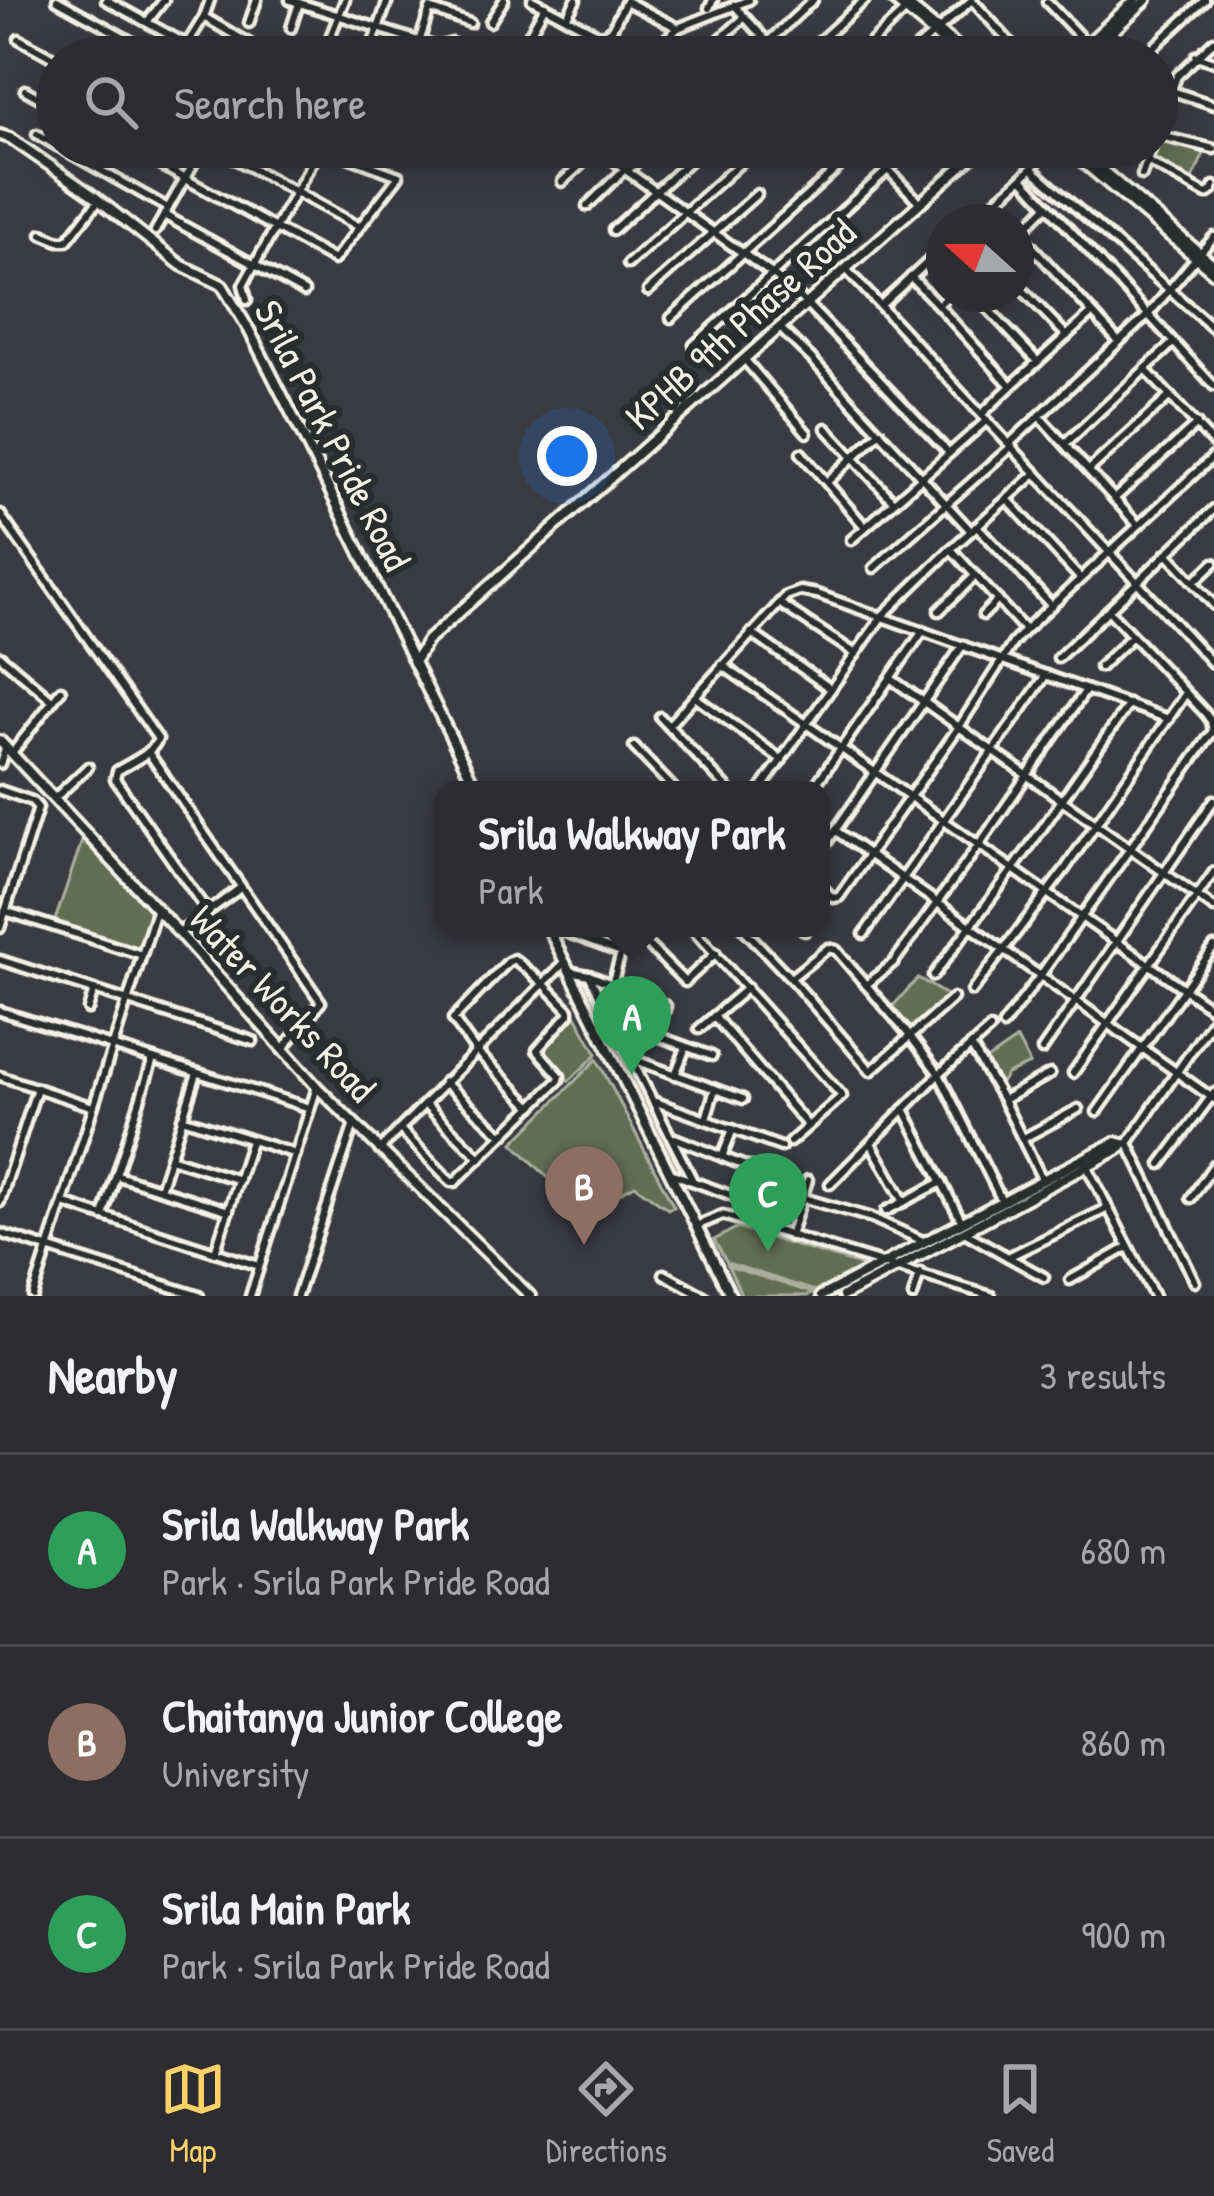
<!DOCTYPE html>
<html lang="en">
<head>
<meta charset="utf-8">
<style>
	:root { --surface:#2c2c31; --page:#343439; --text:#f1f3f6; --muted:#a6a7ab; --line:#48484d; --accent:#ffd166 }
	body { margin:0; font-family:"Patrick Hand",sans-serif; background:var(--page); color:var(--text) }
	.compass { position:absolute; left:926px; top:204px; width:108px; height:108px; border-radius:50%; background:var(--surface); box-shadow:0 6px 30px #0003; rotate:291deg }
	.you { position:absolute; left:567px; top:456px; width:42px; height:42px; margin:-30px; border:9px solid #fff; border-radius:50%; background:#1a73e8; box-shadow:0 0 0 18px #1a73e833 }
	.badge { display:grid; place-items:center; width:78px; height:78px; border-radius:50%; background:var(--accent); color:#fff; font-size:39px; font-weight:700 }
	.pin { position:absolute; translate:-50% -99px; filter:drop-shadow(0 3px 6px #0008) }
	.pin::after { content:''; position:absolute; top:63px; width:42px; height:36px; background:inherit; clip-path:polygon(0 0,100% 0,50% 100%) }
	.popup { position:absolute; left:434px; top:781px; width:396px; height:156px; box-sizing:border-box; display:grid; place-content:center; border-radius:24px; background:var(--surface); filter:drop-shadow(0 3px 9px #0005); font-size:39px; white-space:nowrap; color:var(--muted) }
	.popup b { font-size:45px; color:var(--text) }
	.popup::after { content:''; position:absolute; left:50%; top:100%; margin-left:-24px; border:24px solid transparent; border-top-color:var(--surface) }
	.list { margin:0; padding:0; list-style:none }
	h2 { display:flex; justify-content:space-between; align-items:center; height:156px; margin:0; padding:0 48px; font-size:51px }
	h2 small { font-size:39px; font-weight:400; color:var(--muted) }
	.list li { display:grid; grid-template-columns:78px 1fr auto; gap:36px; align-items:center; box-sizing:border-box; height:192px; padding:0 48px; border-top:3px solid var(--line) }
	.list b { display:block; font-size:45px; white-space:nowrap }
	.list p { margin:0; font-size:39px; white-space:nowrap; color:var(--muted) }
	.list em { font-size:39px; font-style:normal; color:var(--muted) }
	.icon { flex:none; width:66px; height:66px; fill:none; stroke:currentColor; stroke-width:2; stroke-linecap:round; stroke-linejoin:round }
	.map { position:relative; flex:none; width:1214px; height:1296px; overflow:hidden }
	.search { position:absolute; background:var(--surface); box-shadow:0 6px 30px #0003; left:36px; right:36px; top:36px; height:132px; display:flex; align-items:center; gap:30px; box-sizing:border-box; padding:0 42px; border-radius:66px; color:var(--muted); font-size:45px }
	.sheet { height:732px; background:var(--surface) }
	nav { display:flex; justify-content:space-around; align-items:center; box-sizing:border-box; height:168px; border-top:3px solid var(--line); background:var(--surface); font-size:33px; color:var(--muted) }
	nav a { display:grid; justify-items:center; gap:6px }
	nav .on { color:var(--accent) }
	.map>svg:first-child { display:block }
	.green { fill:#646d53; stroke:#acaf9e; stroke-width:3 }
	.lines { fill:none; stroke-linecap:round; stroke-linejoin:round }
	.minor-casing { stroke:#f4f1e8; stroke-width:15 }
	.tertiary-casing { stroke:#f4f1e8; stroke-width:16 }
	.minor { stroke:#2a2d2e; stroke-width:6 }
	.tertiary { stroke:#2a2d2e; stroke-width:8 }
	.labels { text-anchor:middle; stroke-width:12; stroke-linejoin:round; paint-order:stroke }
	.street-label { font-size:39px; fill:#f4f1e8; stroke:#2a2d2e }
</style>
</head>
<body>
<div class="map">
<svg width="1214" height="1296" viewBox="0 0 1214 1296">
	<rect width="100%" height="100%" fill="#3a3b41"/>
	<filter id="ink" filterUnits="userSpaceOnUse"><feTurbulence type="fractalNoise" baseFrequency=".00833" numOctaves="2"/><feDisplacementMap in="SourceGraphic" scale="24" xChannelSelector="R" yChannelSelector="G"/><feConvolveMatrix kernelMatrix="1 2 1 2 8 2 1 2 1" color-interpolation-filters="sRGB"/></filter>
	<g filter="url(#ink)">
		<g class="green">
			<path d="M1161 139 1206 149 1191 182 1152 161Z"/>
			<path d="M83 838 155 909 138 953 53 926Z"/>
			<path d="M918 978 948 996 911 1031 892 1007Z"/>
			<path d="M581 981H587L683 1170 677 1169Z"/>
			<path d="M576 1016 597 1054 569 1081 540 1050Z"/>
			<path d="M1017 1039 1030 1064 1007 1074 1001 1083 985 1061Z"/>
			<path d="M597 1059 674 1207 668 1209 635 1185 609 1199 590 1219 513 1143Z"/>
			<path d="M736 1228 864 1266 815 1291 727 1263 714 1240Z"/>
			<path d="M728 1266 813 1293 807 1296H742Z"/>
		</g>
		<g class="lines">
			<defs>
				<g id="minor">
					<path d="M57 0 160 57"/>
					<path d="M106 0 186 44"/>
					<path d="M290 0 437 47 452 43"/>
					<path d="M532 0 601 36 612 29 626 1 678 28 646 57"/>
					<path d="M1047 2 1099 57"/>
					<path d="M734 5 781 57"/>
					<path d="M545 6 524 44 547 57"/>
					<path d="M709 8 713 0"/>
					<path d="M204 17 272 57"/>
					<path d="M566 18 576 0"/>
					<path d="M147 22 164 0"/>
					<path d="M490 22 504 0"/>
					<path d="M249 23 257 0"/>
					<path d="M291 28 299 3"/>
					<path d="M678 28 749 0"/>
					<path d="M19 39 57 60"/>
					<path d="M1196 56 1214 62"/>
					<path d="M118 57 128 40"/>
					<path d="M179 57 204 17 210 0"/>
					<path d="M234 57 244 41"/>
					<path d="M322 57 345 0"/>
					<path d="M368 57 388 0"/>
					<path d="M414 57 430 9 470 23"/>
					<path d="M700 57 745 17"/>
					<path d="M752 57 813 0"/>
					<path d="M802 57 865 0"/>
					<path d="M856 57 906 10"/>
					<path d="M907 57 972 0 1023 57"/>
					<path d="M1143 57 1205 0"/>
					<path d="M1157 86 1214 105"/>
					<path d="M25 90 57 108"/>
					<path d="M1157 131 1177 76 1214 41"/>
					<path d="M37 134 57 146"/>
					<path d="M1157 135 1214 149"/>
					<path d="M59 147 168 208"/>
					<path d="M127 147 334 260 399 176 321 147"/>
					<path d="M213 147 358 226"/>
					<path d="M598 147 627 171 772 274 807 304 949 453"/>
					<path d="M866 147 920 203"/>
					<path d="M1051 147 1022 178 1214 386"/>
					<path d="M1104 147 1111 159"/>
					<path d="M543 150 547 147"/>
					<path d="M1147 161 1206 194 1212 191 1214 186"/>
					<path d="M1032 169 1214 329"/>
					<path d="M627 171 653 147"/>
					<path d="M1142 175 1152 147"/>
					<path d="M562 182 599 148"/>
					<path d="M587 206 625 169"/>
					<path d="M1047 206 1020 233 1119 342"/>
					<path d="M164 215 304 292"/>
					<path d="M972 222 1022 178"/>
					<path d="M613 230 705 147"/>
					<path d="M155 231 203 147"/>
					<path d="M42 234 59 241H67L99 200"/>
					<path d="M1200 253 1214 237"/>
					<path d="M628 264 758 147"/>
					<path d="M846 269 1214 665"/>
					<path d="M911 277 938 305"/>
					<path d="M1016 283 1067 336"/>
					<path d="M648 291 757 194"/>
					<path d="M950 294 938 305 1011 386 1092 313"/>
					<path d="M974 294 1038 362"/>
					<path d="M247 300 243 285 321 147"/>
					<path d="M881 305 944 247"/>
					<path d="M671 318 861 147"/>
					<path d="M780 328 811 358 971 531"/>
					<path d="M694 345 913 147"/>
					<path d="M745 360 807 433"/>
					<path d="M1145 369 1214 444"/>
					<path d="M982 414 1011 386"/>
					<path d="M1039 416 1137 524"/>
					<path d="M826 428 893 501"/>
					<path d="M1009 444 1148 315 1196 258"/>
					<path d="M1065 444 1172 344"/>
					<path d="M801 453 865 527"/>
					<path d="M1089 470 1170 396"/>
					<path d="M827 482 880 432"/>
					<path d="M1007 499 1080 578"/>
					<path d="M1114 499 1197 424"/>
					<path d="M0 514 158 739C151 755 131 762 117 771L115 779 207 911"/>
					<path d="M977 526 1051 605"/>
					<path d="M851 540 987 420"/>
					<path d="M951 549 1025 630 1214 456"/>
					<path d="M1167 553 1214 605"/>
					<path d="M874 568 1012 446"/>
					<path d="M1195 581 1214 563"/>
					<path d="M779 603 856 654"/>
					<path d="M939 611 975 576"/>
					<path d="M983 615 998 600"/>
					<path d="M751 633 831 689"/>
					<path d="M0 656 52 700"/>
					<path d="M1058 658 1214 509"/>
					<path d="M722 665 1214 1010"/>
					<path d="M1100 667 1132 636"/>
					<path d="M890 678 1214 908"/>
					<path d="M695 697 782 760"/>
					<path d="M660 717 729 790"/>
					<path d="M669 725 786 596 800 591 817 594 1169 719"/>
					<path d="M634 747 675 790"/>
					<path d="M148 752 321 1002 282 1050"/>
					<path d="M12 753 61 690"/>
					<path d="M0 764 6 746"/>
					<path d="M0 790 32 801 38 808 0 928"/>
					<path d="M760 790 883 615 951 549 1036 473"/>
					<path d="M812 790 923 631"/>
					<path d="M55 798 88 767"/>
					<path d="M836 831 1214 1099"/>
					<path d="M821 851 963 645"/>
					<path d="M821 886 833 898 839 897 959 727 1013 643 1025 630"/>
					<path d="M5 911 142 955"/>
					<path d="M631 928 685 982 716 953"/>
					<path d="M692 928 842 1096 790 1142"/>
					<path d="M743 928 794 982 871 1071 953 998"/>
					<path d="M802 928 805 931"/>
					<path d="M560 930 621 953 612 985"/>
					<path d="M179 933 239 889"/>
					<path d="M864 934 1046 675"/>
					<path d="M0 960 253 1041"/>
					<path d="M569 971 589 975 666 1006 657 1036"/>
					<path d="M589 975 693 1181"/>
					<path d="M933 976 1025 853 1129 704"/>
					<path d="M791 978 828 948 836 950 910 1036 939 1074 1002 1201"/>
					<path d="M866 985 894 962 979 845 1086 690"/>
					<path d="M972 991 1065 869 1186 693"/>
					<path d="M88 1009 94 990"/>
					<path d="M0 1011 310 1108"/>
					<path d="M714 1016 808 1126"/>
					<path d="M614 1020 712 1056"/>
					<path d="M1003 1025 1040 976 1213 731 1211 721 1205 713 1109 611"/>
					<path d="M699 1029 747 988"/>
					<path d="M971 1046 990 1029"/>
					<path d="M1042 1050 1214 800"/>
					<path d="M635 1060 743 1099"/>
					<path d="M1073 1073 1214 872"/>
					<path d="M675 1075 686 1047"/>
					<path d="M0 1076 93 1107"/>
					<path d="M444 1082 502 1135"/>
					<path d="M1003 1100 1050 1074"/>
					<path d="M656 1102 781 1147"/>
					<path d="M425 1104 480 1158"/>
					<path d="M904 1109 962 1222"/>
					<path d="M1097 1112 1214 947"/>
					<path d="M182 1118 296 1154"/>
					<path d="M706 1119 715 1089"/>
					<path d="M400 1129 451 1182H455L559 1080 560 1076 537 1050 569 1014V1010L543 983 514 959 508 962 453 1019 476 1051 532 1107"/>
					<path d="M675 1138 785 1182 771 1230"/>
					<path d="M1024 1138 1078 1109"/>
					<path d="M871 1143 904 1202"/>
					<path d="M1128 1143 1195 1282"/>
					<path d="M1123 1144 1128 1143 1214 1018"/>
					<path d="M379 1150 565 962"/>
					<path d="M722 1157 733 1129"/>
					<path d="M170 1158 239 1180"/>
					<path d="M1083 1159 1154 1296"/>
					<path d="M1161 1164 1214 1093"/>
					<path d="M670 1173 777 1212"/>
					<path d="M118 1176 229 1211"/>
					<path d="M830 1184 939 1074 971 1046 1003 1100 1042 1179"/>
					<path d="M160 1189 197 1073"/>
					<path d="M740 1198 752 1167"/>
					<path d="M803 1198 872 1218 923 1241"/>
					<path d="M1191 1198 1214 1165"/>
					<path d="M0 1202 37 1088"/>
					<path d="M63 1203 259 1266"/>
					<path d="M886 1211 942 1182"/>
					<path d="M103 1216 153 1059"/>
					<path d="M696 1226 723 1215 991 1296"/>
					<path d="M0 1233 199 1296"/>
					<path d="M966 1233 1008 1257"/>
					<path d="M790 1236 808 1180"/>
					<path d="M215 1252 251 1141"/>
					<path d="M664 1274 704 1296"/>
					<path d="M1044 1277 1008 1257 1108 1208"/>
					<path d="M1070 1280 1128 1247"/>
					<path d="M33 1296 156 911"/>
					<path d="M250 1296 317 1087"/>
					<path d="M297 1296 354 1124"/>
					<path d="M913 1296 920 1273"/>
				</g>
				<g id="tertiary">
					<path d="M894 0 961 57"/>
					<path d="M902 0 970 57"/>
					<path d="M1073 57 1135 0"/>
					<path d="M1085 57 1146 0"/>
					<path d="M0 135 10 138 91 194 181 265 222 285 249 330 301 432 477 790"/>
					<path d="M1065 147 1214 273"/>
					<path d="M1075 147 1214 265"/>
					<path d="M414 662 428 640 983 147"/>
					<path d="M0 741 179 933 317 1087 530 1296"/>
					<path d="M548 928 731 1296"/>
					<path d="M821 1296 1083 1159 1116 1142 1123 1144 1119 1149 843 1296"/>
				</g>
			</defs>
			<use href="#minor" class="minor-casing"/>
			<use href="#tertiary" class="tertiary-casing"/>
			<use href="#minor" class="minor"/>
			<use href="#tertiary" class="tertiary"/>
		</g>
	</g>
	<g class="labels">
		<g class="street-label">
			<text transform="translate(740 324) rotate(-42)" y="14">KPHB 9th Phase Road</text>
			<text transform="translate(333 435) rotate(63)" y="14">Srila Park Pride Road</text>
			<text transform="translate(283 1003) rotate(47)" y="14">Water Works Road</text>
		</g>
	</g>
</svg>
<svg class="compass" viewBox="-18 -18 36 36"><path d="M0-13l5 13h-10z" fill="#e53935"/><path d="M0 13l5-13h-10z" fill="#a6a7ab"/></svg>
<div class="you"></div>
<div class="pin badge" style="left:632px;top:1075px;background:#2e9e5b">A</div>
<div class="popup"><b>Srila Walkway Park</b>Park</div>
<div class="pin badge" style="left:584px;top:1245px;background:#8d6e63">B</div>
<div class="pin badge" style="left:768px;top:1252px;background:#2e9e5b">C</div>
<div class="search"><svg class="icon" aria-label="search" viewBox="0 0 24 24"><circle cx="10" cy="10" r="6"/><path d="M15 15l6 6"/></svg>Search here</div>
</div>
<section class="sheet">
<h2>Nearby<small>3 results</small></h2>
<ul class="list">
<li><span class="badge" style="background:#2e9e5b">A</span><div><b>Srila Walkway Park</b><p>Park · Srila Park Pride Road</p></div><em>680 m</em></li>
<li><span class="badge" style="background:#8d6e63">B</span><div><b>Chaitanya Junior College</b><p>University</p></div><em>860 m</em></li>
<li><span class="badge" style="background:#2e9e5b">C</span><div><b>Srila Main Park</b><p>Park · Srila Park Pride Road</p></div><em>900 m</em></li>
</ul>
</section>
<nav>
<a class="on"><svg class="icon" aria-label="map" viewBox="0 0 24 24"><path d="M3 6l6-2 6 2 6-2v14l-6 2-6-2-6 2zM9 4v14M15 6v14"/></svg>Map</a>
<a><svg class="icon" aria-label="directions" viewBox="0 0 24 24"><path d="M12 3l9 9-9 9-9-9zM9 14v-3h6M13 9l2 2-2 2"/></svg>Directions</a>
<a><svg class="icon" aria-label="saved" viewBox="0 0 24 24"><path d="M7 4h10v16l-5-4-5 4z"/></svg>Saved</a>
</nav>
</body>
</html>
